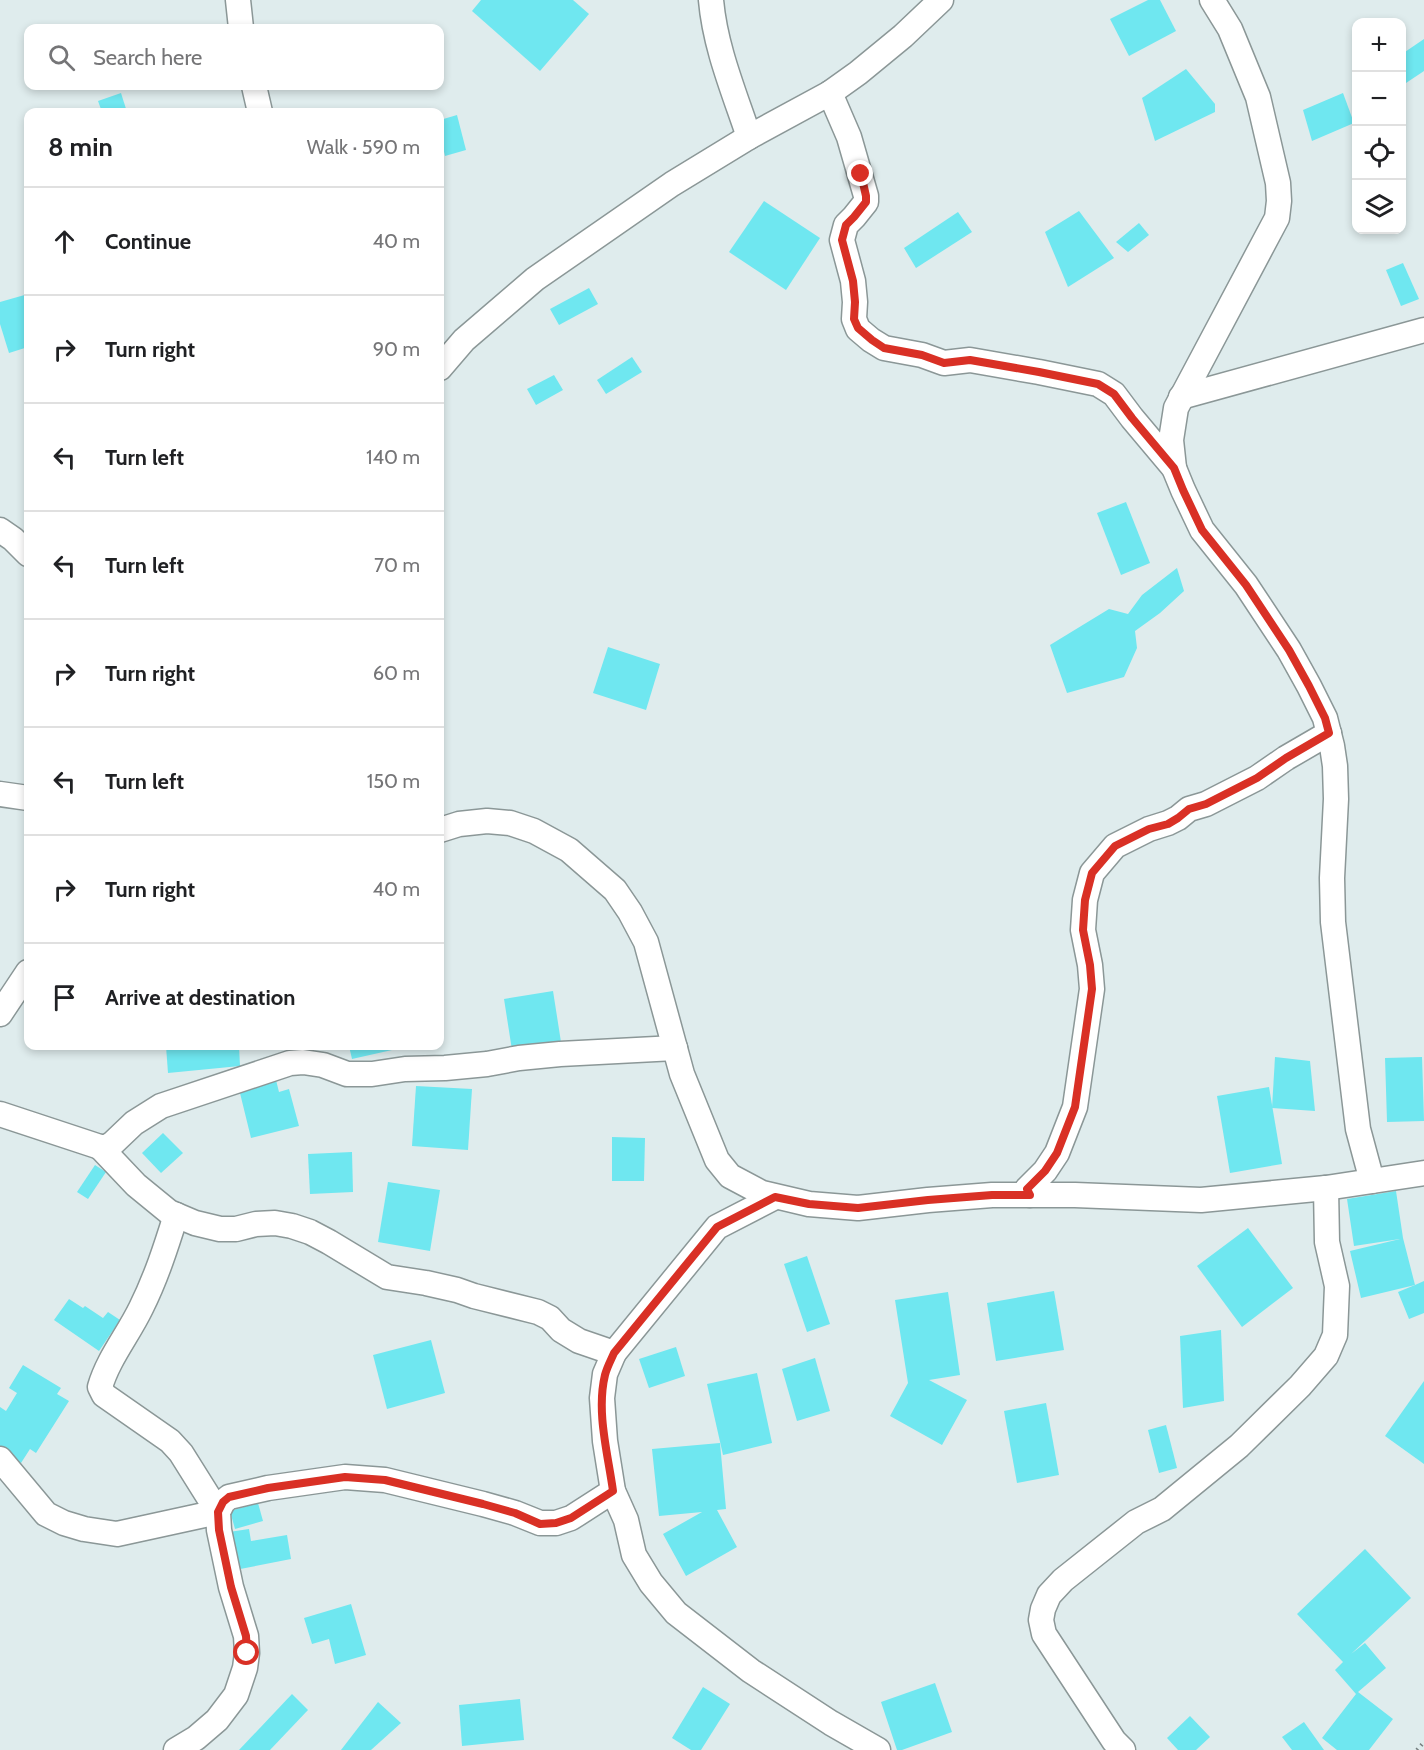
<!DOCTYPE html>
<html lang="en">
<head>
<meta charset="utf-8">
<style>
	:root { --surface:#fff; --page:#f2f2f2; --text:#202124; --muted:#757577; --line:#e0e0e0 }
	body { margin:0; font-family:Cabin,sans-serif; background:var(--page); color:var(--text) }
	.controls { position:absolute; right:18px; top:18px; display:grid; overflow:hidden; border-radius:12px; box-shadow:0 3px 9px #0003 }
	.controls button { width:54px; height:54px; display:grid; place-items:center; padding:0; border:0; border-bottom:2px solid var(--line); background:var(--surface); color:var(--text); font:30px sans-serif }
	.stop { position:absolute; width:18px; height:18px; margin:-14px; border:4px solid #d93025; border-radius:50%; background:#fff }
	.stop.end { background:#d93025; border-color:#fff; box-shadow:0 2px 6px #0008 }
	.list { margin:0; padding:0; list-style:none }
	h2 { display:flex; justify-content:space-between; align-items:center; height:78px; margin:0; padding:0 24px; font-size:26px }
	h2 small { font-size:20px; font-weight:400; color:var(--muted) }
	.list li { display:grid; grid-template-columns:39px 1fr auto; gap:18px; align-items:center; box-sizing:border-box; height:108px; padding:0 24px; border-top:2px solid var(--line) }
	.list b { display:block; font-size:22px; white-space:nowrap }
	.list em { font-size:20px; font-style:normal; color:var(--muted) }
	.icon { flex:none; width:33px; height:33px; fill:none; stroke:currentColor; stroke-width:2; stroke-linecap:round; stroke-linejoin:round }
	.map { position:relative; flex:none; width:1424px; height:1750px; overflow:hidden }
	.search { position:absolute; background:var(--surface); box-shadow:0 3px 9px #0003; left:24px; top:24px; width:420px; height:66px; display:flex; align-items:center; gap:15px; box-sizing:border-box; padding:0 21px; border-radius:12px; color:var(--muted); font-size:22px }
	.panel { position:absolute; background:var(--surface); box-shadow:0 3px 9px #0003; left:24px; top:108px; width:420px; height:942px; border-radius:12px }
	.map>svg:first-child { display:block }
	.building { fill:#6fe7f0 }
	.lines { fill:none; stroke-linecap:round; stroke-linejoin:round }
	.minor-casing { stroke:#8b9797; stroke-width:27 }
	.path { stroke:#778080; stroke-width:4; stroke-dasharray:1.5 4.5; stroke-linecap:butt }
	.minor { stroke:#fff; stroke-width:24 }
	.route { stroke:#d93025; stroke-width:8 }
</style>
</head>
<body>
<div class="map">
<svg width="1424" height="1750" viewBox="0 0 1424 1750">
	<rect width="100%" height="100%" fill="#dfeced"/>
	<g class="building">
		<path d="M481 0H573L589 14 540 71 472 11Z"/>
		<path d="M1148 0H1160L1176 31 1129 56 1110 19Z"/>
		<path d="M1424 39V71L1406 83 1402 77V54Z"/>
		<path d="M1186 69 1215 104V112L1155 141 1142 98Z"/>
		<path d="M121 93 127 112H102L98 101Z"/>
		<path d="M1343 93 1354 123 1312 141 1303 110Z"/>
		<path d="M457 115 466 150 445 156 440 134V120Z"/>
		<path d="M764 201 820 238 786 290 729 252Z"/>
		<path d="M1079 211 1114 258 1068 287 1045 232Z"/>
		<path d="M958 212 972 232 916 268 904 248Z"/>
		<path d="M1139 223 1149 235 1128 252 1116 242Z"/>
		<path d="M1403 263 1419 299 1401 306 1386 270Z"/>
		<path d="M589 288 598 304 559 325 550 309Z"/>
		<path d="M28 294V347L9 353 0 324V302Z"/>
		<path d="M632 357 642 372 606 394 597 380Z"/>
		<path d="M554 375 563 390 536 405 527 389Z"/>
		<path d="M1126 502 1150 563 1121 575 1097 513Z"/>
		<path d="M1177 568 1184 591 1160 613 1135 631 1137 648 1124 677 1067 693 1050 645 1109 609 1128 614 1142 595Z"/>
		<path d="M608 647 660 664 646 710 593 693Z"/>
		<path d="M553 991 561 1042 512 1050 504 999Z"/>
		<path d="M166 1046H239L240 1066 168 1073Z"/>
		<path d="M349 1046H391L392 1050 352 1059Z"/>
		<path d="M1275 1057 1310 1061 1315 1111 1272 1108Z"/>
		<path d="M1422 1057 1424 1121 1387 1122 1385 1058Z"/>
		<path d="M276 1080 279 1092 289 1089 299 1126 251 1138 239 1089Z"/>
		<path d="M416 1086 472 1089 468 1150 412 1146Z"/>
		<path d="M1269 1087 1282 1164 1230 1173 1217 1096Z"/>
		<path d="M163 1133 183 1153 161 1173 142 1153Z"/>
		<path d="M612 1137 645 1138 644 1181H612Z"/>
		<path d="M352 1152 353 1192 310 1194 308 1154Z"/>
		<path d="M95 1165 106 1172 88 1199 77 1192Z"/>
		<path d="M388 1182 440 1190 430 1251 378 1242Z"/>
		<path d="M1396 1191 1403 1238 1415 1285 1424 1281V1313L1409 1319 1398 1292 1415 1285 1361 1298 1350 1251 1400 1239 1354 1246 1347 1199Z"/>
		<path d="M1248 1228 1293 1288 1242 1327 1197 1266Z"/>
		<path d="M807 1256 830 1324 807 1332 784 1264Z"/>
		<path d="M1054 1291 1064 1350 996 1361 987 1303Z"/>
		<path d="M948 1292 960 1375 929 1380 967 1400 942 1445 890 1416 908 1383 895 1300Z"/>
		<path d="M69 1299 83 1308 85 1306 103 1318 108 1312 120 1320 99 1351 54 1320Z"/>
		<path d="M1221 1330 1224 1401 1183 1408 1180 1336Z"/>
		<path d="M431 1340 445 1393 387 1409 373 1355Z"/>
		<path d="M676 1347 685 1376 649 1388 639 1359Z"/>
		<path d="M815 1358 830 1411 797 1421 782 1369Z"/>
		<path d="M23 1365 61 1388 57 1394 69 1401 36 1453 30 1449 21 1463 0 1450V1407L6 1411 17 1393 9 1388Z"/>
		<path d="M757 1373 772 1443 723 1455 707 1384Z"/>
		<path d="M1424 1381V1464L1385 1436Z"/>
		<path d="M1046 1403 1059 1475 1017 1483 1004 1411Z"/>
		<path d="M1166 1425 1177 1468 1159 1473 1148 1430Z"/>
		<path d="M720 1443 726 1509 717 1510 737 1547 686 1576 663 1534 702 1512 659 1516 652 1449Z"/>
		<path d="M258 1503 263 1521 235 1529 230 1511Z"/>
		<path d="M249 1529 251 1541 287 1535 291 1559 235 1570 229 1532Z"/>
		<path d="M1365 1549 1411 1598 1351 1654 1365 1643 1386 1668 1358 1692 1393 1719 1369 1750H1337L1322 1738 1356 1694 1335 1670 1343 1662 1297 1614Z"/>
		<path d="M351 1604 366 1655 335 1664 329 1639 312 1644 304 1618Z"/>
		<path d="M935 1683 952 1732 902 1750H897L881 1702Z"/>
		<path d="M703 1687 730 1704 701 1750H691L672 1738Z"/>
		<path d="M292 1694 308 1710 270 1750H239Z"/>
		<path d="M520 1699 524 1740 462 1746 459 1705Z"/>
		<path d="M378 1702 401 1723 371 1750H341Z"/>
		<path d="M1190 1716 1210 1737 1196 1750H1178L1167 1738Z"/>
		<path d="M1304 1722 1324 1750H1292L1282 1737Z"/>
	</g>
	<g class="lines">
		<defs>
			<g id="minor">
				<path d="M238 0 241 28"/>
				<path d="M711 0C715 47 734 92 749 137"/>
				<path d="M254 86 260 112"/>
				<path d="M830 93 849 137 866 196V202L854 217 846 225 842 240 853 281 855 302 854 319 858 329 871 340 884 348 922 355 944 363 970 360 1039 372 1098 384 1114 394 1132 418 1174 468 1183 490 1202 530 1246 585 1289 650 1309 686 1325 718 1332 746 1335 766 1336 799 1332 878 1333 922 1358 1129 1372 1181"/>
				<path d="M440 368 464 340 535 279 672 184 749 137 830 93 858 73 903 36 941 0"/>
				<path d="M1181 397 1424 330"/>
				<path d="M1174 468 1171 440 1176 408 1277 218 1279 201 1278 183 1258 97 1230 29 1212 0"/>
				<path d="M0 530 13 539 28 554"/>
				<path d="M0 794 28 798"/>
				<path d="M440 830 459 824 487 821 510 823 534 831 569 850 615 890 630 912 646 942 682 1074 717 1160 730 1176 762 1193 809 1204 858 1208 928 1200 992 1195H1075L1201 1200 1326 1188 1424 1173"/>
				<path d="M0 1014 28 972"/>
				<path d="M0 1114 100 1147H107L113 1143 134 1123 161 1106 290 1063 303 1062 323 1065 347 1074H372L405 1069 445 1068 487 1064 519 1058 560 1054 675 1048"/>
				<path d="M100 1147 136 1185 169 1212 195 1223 220 1229H236L256 1224 275 1223 292 1226 310 1232 329 1242 387 1277 426 1283 457 1290 474 1296 538 1312 550 1318 561 1330 579 1341 614 1353"/>
				<path d="M1030 1195 1027 1189 1045 1171 1057 1153 1075 1107 1092 989 1090 965 1083 930 1085 900 1092 873 1115 846 1149 829 1168 823 1178 818 1189 809 1206 804 1257 778 1286 758 1329 733"/>
				<path d="M775 1197 717 1227 614 1353 605 1374 602 1398 605 1441 613 1491 626 1520 634 1555 651 1583 676 1613 751 1671 831 1723 878 1750"/>
				<path d="M0 1459 46 1514 64 1523 84 1529 117 1534 218 1512 181 1453 170 1441 104 1395 100 1387C108 1359 128 1335 141 1308 156 1278 166 1247 176 1215"/>
				<path d="M176 1750 196 1738 217 1720 236 1695 245 1668 247 1653 246 1636 231 1587 219 1530 218 1512 223 1502 229 1497 268 1488 345 1477 385 1480 483 1504 515 1513 540 1523H556L571 1518 613 1491"/>
				<path d="M1123 1750 1114 1741 1044 1634 1041 1620 1043 1609 1049 1595 1063 1580 1136 1522 1162 1509 1239 1446 1300 1386 1326 1356 1335 1335 1337 1286 1327 1242 1326 1188"/>
			</g>
		</defs>
		<use href="#minor" class="minor-casing"/>
		<path class="path" d="M1417 1750 1424 1742"/>
		<use href="#minor" class="minor"/>
	</g>
	<g class="lines">
		<path class="route" d="M247 1653 246 1636 231 1587 219 1530 218 1512 223 1502 229 1497 268 1488 345 1477 385 1480 483 1504 515 1513 540 1524 556 1523 571 1518 613 1491C608 1454 596 1412 605 1375 607 1367 611 1360 614 1353L717 1227 775 1197 809 1204 858 1208 928 1200 992 1195H1030L1027 1189 1045 1171 1057 1153 1075 1107 1092 989 1090 965 1083 930 1085 900 1092 873 1115 846 1149 829 1168 824 1178 818 1189 809 1206 804 1257 778 1286 758 1329 733 1325 718 1309 686 1289 650 1246 585 1202 530 1183 490 1174 468 1132 418 1114 394 1098 384 1039 372 970 360 944 363 922 355 884 348 872 340 858 328 854 319 855 302 853 281 842 240 846 225 854 217 866 202V196L861 174"/>
	</g>
</svg>
<div class="controls">
<button>+</button>
<button>−</button>
<button><svg class="icon" aria-label="locate" viewBox="0 0 24 24"><circle cx="12" cy="12" r="6"/><path d="M12 2v4M12 18v4M2 12h4M18 12h4"/></svg></button>
<button><svg class="icon" aria-label="layers" viewBox="0 0 24 24"><path d="M12 4l9 5-9 5-9-5zM3 14l9 5 9-5"/></svg></button>
</div>
<div class="stop" style="left:247px;top:1653px"></div>
<div class="stop end" style="left:861px;top:174px"></div>
<div class="search"><svg class="icon" aria-label="search" viewBox="0 0 24 24"><circle cx="10" cy="10" r="6"/><path d="M15 15l6 6"/></svg>Search here</div>
<section class="panel">
<h2>8 min<small>Walk · 590 m</small></h2>
<ul class="list">
<li><svg class="icon" aria-label="ahead" viewBox="0 0 24 24"><path d="M12 20V5M6 11l6-6 6 6"/></svg><div><b>Continue</b></div><em>40 m</em></li>
<li><svg class="icon" aria-label="right" viewBox="0 0 24 24"><path d="M7 20v-9h11M14 6l5 5-5 5"/></svg><div><b>Turn right</b></div><em>90 m</em></li>
<li><svg class="icon" aria-label="left" viewBox="0 0 24 24"><path d="M17 20v-9H6M10 6l-5 5 5 5"/></svg><div><b>Turn left</b></div><em>140 m</em></li>
<li><svg class="icon" aria-label="left" viewBox="0 0 24 24"><path d="M17 20v-9H6M10 6l-5 5 5 5"/></svg><div><b>Turn left</b></div><em>70 m</em></li>
<li><svg class="icon" aria-label="right" viewBox="0 0 24 24"><path d="M7 20v-9h11M14 6l5 5-5 5"/></svg><div><b>Turn right</b></div><em>60 m</em></li>
<li><svg class="icon" aria-label="left" viewBox="0 0 24 24"><path d="M17 20v-9H6M10 6l-5 5 5 5"/></svg><div><b>Turn left</b></div><em>150 m</em></li>
<li><svg class="icon" aria-label="right" viewBox="0 0 24 24"><path d="M7 20v-9h11M14 6l5 5-5 5"/></svg><div><b>Turn right</b></div><em>40 m</em></li>
<li><svg class="icon" aria-label="arrive" viewBox="0 0 24 24"><path d="M6 21V4h12l-3 4 3 4H6"/></svg><div><b>Arrive at destination</b></div></li>
</ul>
</section>
</div>
</body>
</html>
